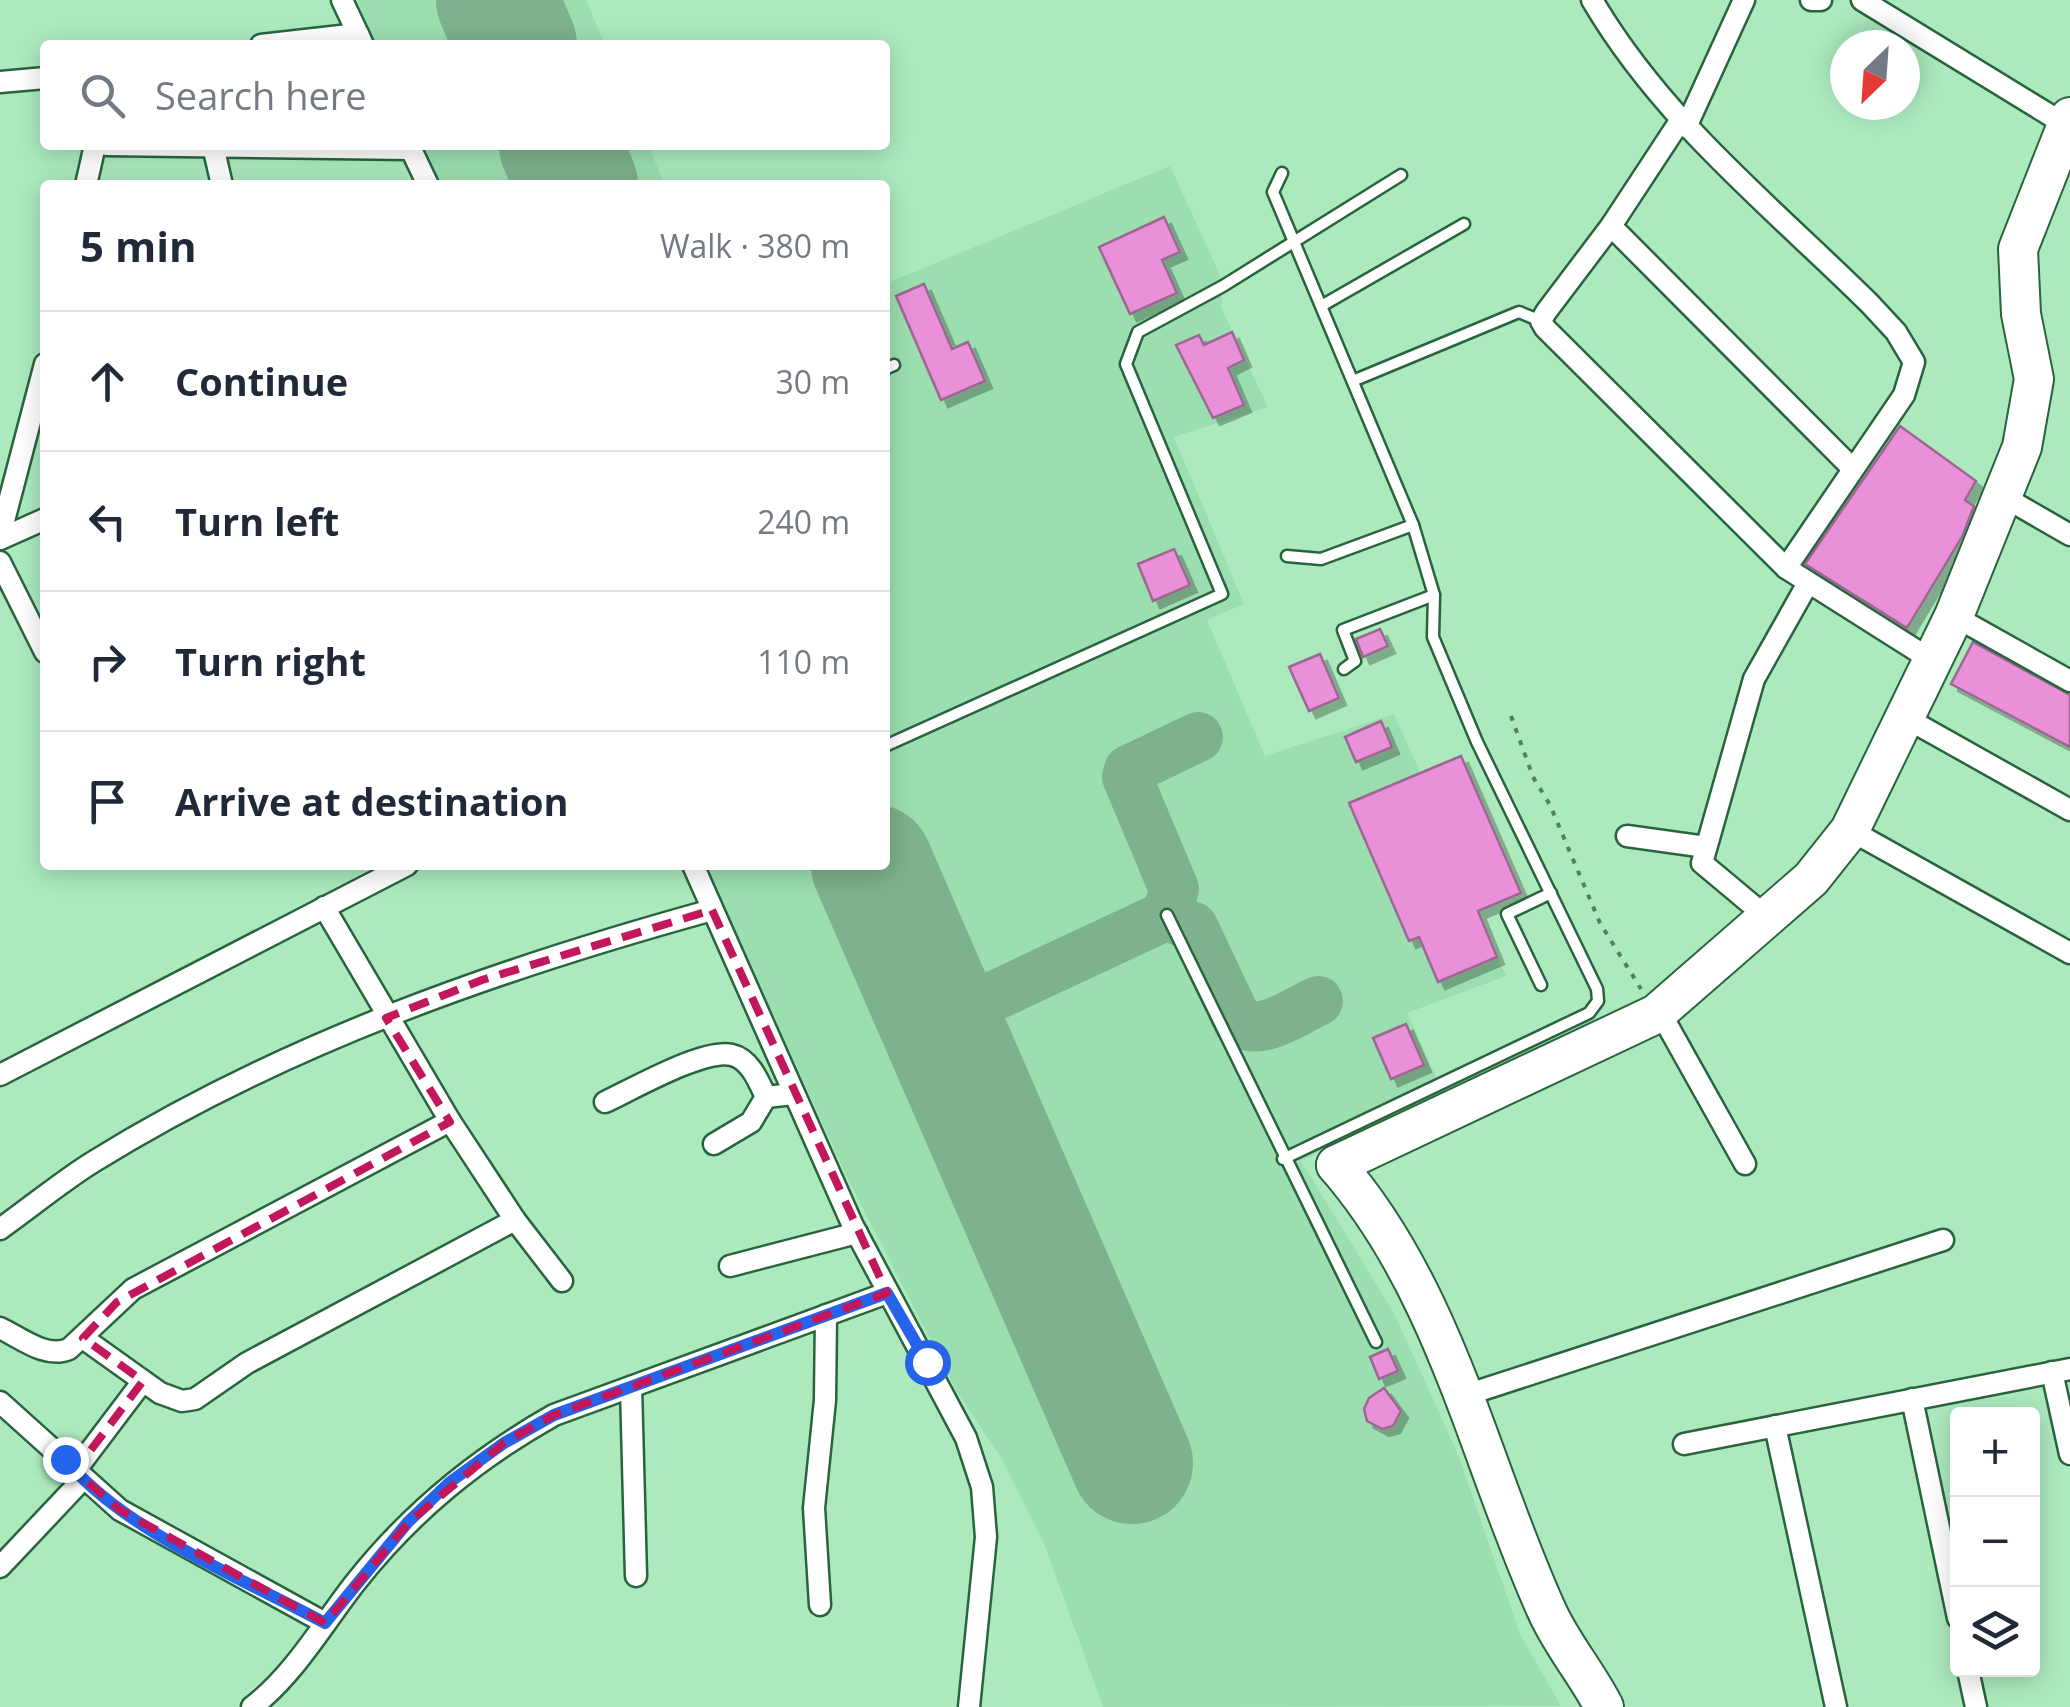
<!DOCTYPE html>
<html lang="en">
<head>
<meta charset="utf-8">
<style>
	:root { --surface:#fff; --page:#f6f6f7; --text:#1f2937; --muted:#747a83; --line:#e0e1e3 }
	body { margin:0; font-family:"Open Sans",sans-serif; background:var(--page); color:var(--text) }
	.controls { position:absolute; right:30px; bottom:30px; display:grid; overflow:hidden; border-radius:10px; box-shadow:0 5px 25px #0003 }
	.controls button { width:90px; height:90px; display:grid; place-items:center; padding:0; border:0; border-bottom:2px solid var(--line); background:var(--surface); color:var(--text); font:50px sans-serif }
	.compass { position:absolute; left:1830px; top:30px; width:90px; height:90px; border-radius:50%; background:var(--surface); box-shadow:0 5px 25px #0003; rotate:205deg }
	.stop { position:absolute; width:30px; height:30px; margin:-22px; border:8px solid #2563eb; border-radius:50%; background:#fff }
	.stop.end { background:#2563eb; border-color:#fff; box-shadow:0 2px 10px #0008 }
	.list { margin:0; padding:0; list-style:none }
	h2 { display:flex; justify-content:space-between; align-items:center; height:130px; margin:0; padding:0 40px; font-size:42px }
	h2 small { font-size:32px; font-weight:400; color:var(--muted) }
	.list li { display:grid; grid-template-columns:65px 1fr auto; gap:30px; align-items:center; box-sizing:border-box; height:140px; padding:0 40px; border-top:2px solid var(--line) }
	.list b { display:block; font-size:38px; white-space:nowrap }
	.list em { font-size:32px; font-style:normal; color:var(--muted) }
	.icon { flex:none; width:55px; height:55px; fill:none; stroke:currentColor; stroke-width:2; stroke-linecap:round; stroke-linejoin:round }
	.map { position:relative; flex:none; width:2070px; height:1707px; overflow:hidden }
	.search { position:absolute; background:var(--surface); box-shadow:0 5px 25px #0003; left:40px; top:40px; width:850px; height:110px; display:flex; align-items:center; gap:25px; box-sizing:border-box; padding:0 35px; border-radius:10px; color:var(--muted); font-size:38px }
	.panel { position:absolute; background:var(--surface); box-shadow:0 5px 25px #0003; left:40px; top:180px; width:850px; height:690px; border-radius:10px }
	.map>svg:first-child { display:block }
	.built { fill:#9bdfb0 }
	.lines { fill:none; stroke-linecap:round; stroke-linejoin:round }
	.taxiway { stroke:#7eb18d; stroke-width:50 }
	.runway { stroke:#7eb18d; stroke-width:122 }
	.building { fill:#e990d9; stroke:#9a6791; stroke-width:2.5; filter:url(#shadow) }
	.lane-casing { stroke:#29643f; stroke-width:15 }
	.street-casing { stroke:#29643f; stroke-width:25 }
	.highway-casing { stroke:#29643f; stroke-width:42 }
	.path { stroke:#557f62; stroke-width:4; stroke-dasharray:5 8; stroke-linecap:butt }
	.lane { stroke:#fff; stroke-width:10 }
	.street { stroke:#fff; stroke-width:20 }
	.highway { stroke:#fff; stroke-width:38 }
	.route { stroke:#2563eb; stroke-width:12 }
	.marked { fill:none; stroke:#c2185b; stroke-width:8; stroke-dasharray:20 12; stroke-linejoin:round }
</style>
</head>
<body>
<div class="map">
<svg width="2070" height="1707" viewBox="0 0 2070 1707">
	<defs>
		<filter id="shadow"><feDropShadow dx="7" dy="7" stdDeviation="0" flood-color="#0004"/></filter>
	</defs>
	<rect width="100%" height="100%" fill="#aceabe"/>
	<g class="built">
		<path d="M357 0H586L605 45H376Z"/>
		<path d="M420 145H648L665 185H438Z"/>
		<path d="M1170 166 1216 266 1223 286 1221 307 1268 407 1174 437 1244 604 1207 620 1265 756 1394 714 1420 772 1461 756 1521 893 1477 912 1506 976 1407 1013 1445 1096 1301 1161 1394 1313 1458 1454 1520 1634 1561 1706 1103 1707 1045 1546 1000 1456 958 1394 846 1175 705 865H885V284Z"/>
	</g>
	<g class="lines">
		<g class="taxiway">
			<path d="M1167 915 1174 889 1127 777 1129 770 1198 737"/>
			<path d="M924 984 953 998 979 1003"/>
			<path d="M955 1057 962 1032 979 1003 1167 915 1193 927 1238 1022C1261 1037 1296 1011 1318 1001"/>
		</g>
		<g class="runway">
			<path d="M497 0 516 45"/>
			<path d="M560 145 577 185"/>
			<path d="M872 865 1132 1463"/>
		</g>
	</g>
	<g class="building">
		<path d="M1164 217 1180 252 1162 260 1177 293 1130 314 1099 247Z"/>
		<path d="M924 284 952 349 968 342 985 381 941 400 896 296Z"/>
		<path d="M1232 332 1244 360 1228 368 1244 405 1213 418 1176 345 1199 335 1204 345Z"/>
		<path d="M1900 426 1976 481 1965 500 1974 506 1962 537 1907 628 1805 564Z"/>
		<path d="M1174 549 1190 585 1153 601 1138 564Z"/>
		<path d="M1380 629 1388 646 1363 657 1356 639Z"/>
		<path d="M1973 642 2070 695V747L1951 684Z"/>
		<path d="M1320 654 1339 698 1309 711 1289 667Z"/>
		<path d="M1381 721 1392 747 1356 762 1345 737Z"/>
		<path d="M1461 756 1521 893 1478 911 1497 957 1438 982 1419 937 1409 941 1349 803Z"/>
		<path d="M1406 1024 1424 1065 1391 1079 1373 1038Z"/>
		<path d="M1388 1349 1398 1371 1379 1379 1370 1357Z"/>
		<path d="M1384 1388 1401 1411 1393 1426 1382 1429 1367 1421 1364 1409 1369 1398Z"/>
	</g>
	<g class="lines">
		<defs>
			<g id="lane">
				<path d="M1282 173 1273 192 1413 525 1434 595 1433 637 1477 742 1597 989 1598 1001 1589 1013 1283 1159"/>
				<path d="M1323 305 1464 224"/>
				<path d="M885 369 894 365"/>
				<path d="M1355 380 1519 312 1541 321"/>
				<path d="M1287 556 1321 559 1413 525"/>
				<path d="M1344 669 1355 661 1343 630 1434 595"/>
				<path d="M885 746 1222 594 1126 364 1138 332 1223 286 1401 175"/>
				<path d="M1167 915 1376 1342"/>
				<path d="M1541 985 1507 914 1551 893"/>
			</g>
			<g id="street">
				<path d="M342 0 358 34"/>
				<path d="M1592 0C1663 121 1771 206 1870 304L1896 332 1914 362 1904 395 1786 568"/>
				<path d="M1811 0H1821"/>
				<path d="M1862 0 2066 125"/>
				<path d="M261 45 358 34 363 45"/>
				<path d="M0 82 45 78"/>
				<path d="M1680 121 1611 226 1853 469"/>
				<path d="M1686 127 1744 0"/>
				<path d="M106 145 411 149"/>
				<path d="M409 145 428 185"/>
				<path d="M213 146 222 185"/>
				<path d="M86 185 95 145"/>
				<path d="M1611 226 1546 312 1541 321 1545 328 1786 568 1933 661"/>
				<path d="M2004 497 2070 535"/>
				<path d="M0 536 45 364"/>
				<path d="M0 539 45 519"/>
				<path d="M0 562 45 652"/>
				<path d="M1954 616 2070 681"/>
				<path d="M1906 718 2070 810"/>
				<path d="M1850 830 2070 953"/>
				<path d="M1627 836 1706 847"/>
				<path d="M693 865 853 1226 966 1438 982 1487 986 1537 969 1707"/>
				<path d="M1769 919 1702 863 1754 679 1808 583"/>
				<path d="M1660 1012 1745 1164"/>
				<path d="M0 1075 407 865"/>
				<path d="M605 1102C633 1089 704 1048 732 1055 750 1059 759 1082 766 1097L793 1094"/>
				<path d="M714 1144 751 1122 766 1097"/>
				<path d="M515 1220 562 1281"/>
				<path d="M0 1229C31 1207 61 1182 93 1162 283 1044 498 969 712 910"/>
				<path d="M730 1266 857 1233"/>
				<path d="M0 1328C21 1338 46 1359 69 1349L133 1289 450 1121 324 907"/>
				<path d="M83 1338 160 1393 182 1401 195 1399 247 1363 515 1220 450 1121"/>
				<path d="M2052 1372 2070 1454"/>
				<path d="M631 1387 636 1576"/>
				<path d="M1463 1396 1943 1240"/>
				<path d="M1912 1399 1958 1618"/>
				<path d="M0 1402 120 1510 325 1623"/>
				<path d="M1775 1426 1836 1707"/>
				<path d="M1684 1444 2070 1369"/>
				<path d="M75 1471 143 1381"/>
				<path d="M0 1567 82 1480"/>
				<path d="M820 1605 814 1508 825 1400 826 1315"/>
				<path d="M1968 1670 1976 1707"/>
				<path d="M252 1707C294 1675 323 1624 355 1583 411 1512 476 1459 554 1415L887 1293"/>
			</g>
			<g id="highway">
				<path d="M1336 1165 1656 1014 1811 879 1850 830 1954 616 2022 447 2034 379 2021 314 2018 249 2070 117"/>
				<path d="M1336 1165C1446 1291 1479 1461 1546 1609 1561 1644 1587 1673 1604 1707"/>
			</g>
		</defs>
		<use href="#lane" class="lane-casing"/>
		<use href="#street" class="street-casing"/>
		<use href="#highway" class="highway-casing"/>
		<path class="path" d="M1511 716 1533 777 1550 805 1600 923 1641 989"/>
		<use href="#lane" class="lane"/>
		<use href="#street" class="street"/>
		<use href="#highway" class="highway"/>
	</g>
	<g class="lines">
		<path class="route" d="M65 1459C121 1529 245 1580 325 1623L408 1522 450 1482 504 1443 554 1415 887 1293 927 1362"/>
	</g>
	<path class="marked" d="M712 910 887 1293 554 1415 504 1443 408 1523 325 1623 120 1510 75 1471 143 1381 83 1338 117 1302 450 1122 386 1018 482 980Z"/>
</svg>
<div class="controls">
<button>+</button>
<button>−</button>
<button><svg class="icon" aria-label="layers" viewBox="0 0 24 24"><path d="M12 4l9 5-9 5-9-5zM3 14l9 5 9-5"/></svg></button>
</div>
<svg class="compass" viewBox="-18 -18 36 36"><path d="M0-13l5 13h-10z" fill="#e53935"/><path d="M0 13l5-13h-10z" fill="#747a83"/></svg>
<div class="stop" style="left:927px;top:1362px"></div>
<div class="stop end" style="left:65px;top:1459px"></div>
<div class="search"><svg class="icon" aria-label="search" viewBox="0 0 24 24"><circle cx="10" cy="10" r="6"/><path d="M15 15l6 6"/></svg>Search here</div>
<section class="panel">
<h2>5 min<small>Walk · 380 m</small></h2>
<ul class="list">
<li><svg class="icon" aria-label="ahead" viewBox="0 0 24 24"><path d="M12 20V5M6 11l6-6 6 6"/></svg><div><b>Continue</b></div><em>30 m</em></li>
<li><svg class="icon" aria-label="left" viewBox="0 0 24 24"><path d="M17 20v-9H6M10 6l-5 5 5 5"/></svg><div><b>Turn left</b></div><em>240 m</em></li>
<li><svg class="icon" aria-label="right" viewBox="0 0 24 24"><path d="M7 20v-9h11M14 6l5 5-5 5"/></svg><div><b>Turn right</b></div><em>110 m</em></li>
<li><svg class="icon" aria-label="arrive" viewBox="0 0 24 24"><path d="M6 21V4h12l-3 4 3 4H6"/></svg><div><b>Arrive at destination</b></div></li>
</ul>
</section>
</div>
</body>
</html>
